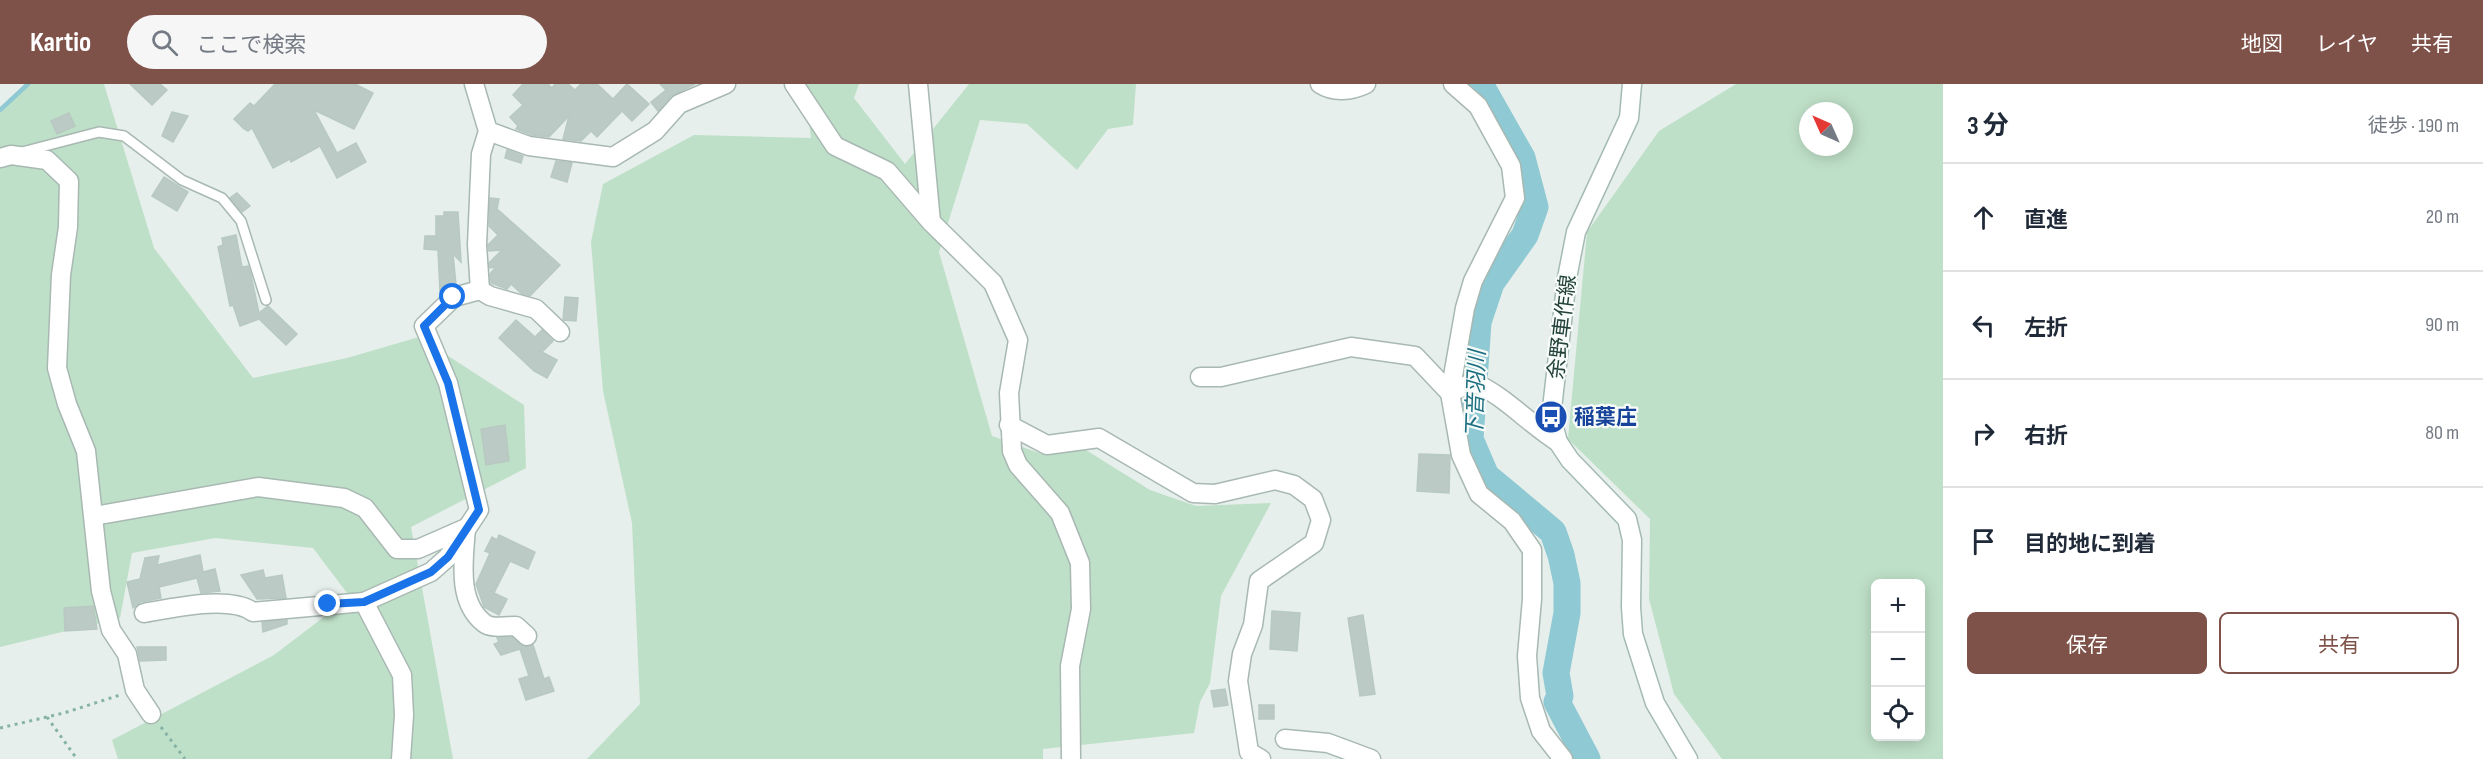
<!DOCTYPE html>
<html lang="ja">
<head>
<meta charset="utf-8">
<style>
	:root { --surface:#fff; --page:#f6f6f7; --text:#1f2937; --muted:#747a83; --line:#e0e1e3; --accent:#7f5249 }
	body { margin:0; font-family:"Sofia Sans Condensed","Noto Sans JP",sans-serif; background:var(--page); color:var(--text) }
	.controls { position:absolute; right:18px; bottom:18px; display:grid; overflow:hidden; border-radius:9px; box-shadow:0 3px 15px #0003 }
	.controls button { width:54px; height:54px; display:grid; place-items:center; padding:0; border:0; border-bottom:2px solid var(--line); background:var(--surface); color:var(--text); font:30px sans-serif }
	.compass { position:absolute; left:1799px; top:18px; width:54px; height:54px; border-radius:50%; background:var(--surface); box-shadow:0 3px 15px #0003; rotate:315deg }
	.stop { position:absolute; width:18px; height:18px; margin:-14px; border:4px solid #1a73e8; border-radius:50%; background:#fff }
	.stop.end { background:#1a73e8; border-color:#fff; box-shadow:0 2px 6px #0008 }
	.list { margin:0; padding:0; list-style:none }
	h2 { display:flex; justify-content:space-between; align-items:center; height:78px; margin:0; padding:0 24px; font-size:26px }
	h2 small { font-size:20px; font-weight:400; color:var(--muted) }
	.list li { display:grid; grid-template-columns:39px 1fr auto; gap:18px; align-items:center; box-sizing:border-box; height:108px; padding:0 24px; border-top:2px solid var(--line) }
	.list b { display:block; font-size:22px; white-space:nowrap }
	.list em { font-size:20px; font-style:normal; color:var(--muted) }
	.actions { display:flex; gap:12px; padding:18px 24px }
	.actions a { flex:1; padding:14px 0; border:2px solid var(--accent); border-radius:9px; text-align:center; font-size:21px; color:var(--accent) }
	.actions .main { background:var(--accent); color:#fff }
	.icon { flex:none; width:33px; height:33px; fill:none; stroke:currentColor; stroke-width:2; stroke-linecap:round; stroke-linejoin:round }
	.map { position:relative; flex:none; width:1943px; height:675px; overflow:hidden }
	header { display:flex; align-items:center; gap:36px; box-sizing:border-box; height:84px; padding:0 30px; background:var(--accent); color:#fff }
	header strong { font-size:28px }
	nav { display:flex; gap:33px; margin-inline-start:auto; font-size:21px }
	.search { width:420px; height:54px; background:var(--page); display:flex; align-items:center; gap:15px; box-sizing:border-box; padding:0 21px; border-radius:33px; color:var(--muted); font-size:22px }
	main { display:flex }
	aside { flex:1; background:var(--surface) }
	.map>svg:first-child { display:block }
	.green { fill:#bfe0c8; fill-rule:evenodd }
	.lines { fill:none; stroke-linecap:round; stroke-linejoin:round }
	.stream { stroke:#8ec9d4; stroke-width:4.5 }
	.river { stroke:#8ec9d4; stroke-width:27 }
	.building { fill:#bbcac4; stroke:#b8c9c2; stroke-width:1.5 }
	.lane-casing { stroke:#a8b8b2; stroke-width:12 }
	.street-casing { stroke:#a8b8b2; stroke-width:21 }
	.secondary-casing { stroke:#a4bbb3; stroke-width:21 }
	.path { stroke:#86b3a5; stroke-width:3; stroke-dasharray:3 4.5; stroke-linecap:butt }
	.lane { stroke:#fff; stroke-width:9 }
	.street { stroke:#fff; stroke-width:18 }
	.secondary { stroke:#fff; stroke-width:18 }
	.route { stroke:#1a73e8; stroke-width:8 }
	.labels { text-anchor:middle; stroke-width:4.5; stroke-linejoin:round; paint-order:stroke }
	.street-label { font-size:21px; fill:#24423a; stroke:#f7fbf9 }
	.transit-label { font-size:21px; font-weight:bold; fill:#164399; stroke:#f7fbf9; text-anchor:start }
	.water-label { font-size:22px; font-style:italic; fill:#1c6f80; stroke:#f7fbf9 }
</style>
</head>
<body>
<header>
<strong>Kartio</strong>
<div class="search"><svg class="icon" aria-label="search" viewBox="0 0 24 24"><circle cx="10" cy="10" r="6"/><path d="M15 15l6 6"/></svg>ここで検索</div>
<nav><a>地図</a><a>レイヤ</a><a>共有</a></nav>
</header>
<main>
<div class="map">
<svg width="1943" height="675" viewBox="0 0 1943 675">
	<rect width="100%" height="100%" fill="#e6efeb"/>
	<g class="green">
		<path d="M30 0H104L154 164 253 294 347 274 419 253 524 321 526 384 411 443 453 675H118L112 656 274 571 350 513 313 464 215 454 132 469 120 534 0 563V25Z"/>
		<path d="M804 0H859L854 14 905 80 969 0H1136L1133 41 1108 45 1077 86 1027 40 980 36 939 168 992 352 1042 370 1086 366 1150 406 1196 422 1271 419 1221 512 1210 599 1200 618 1194 649 1043 665V675H587L640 620 632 439 603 307 591 158 603 100 694 51 811 54Z"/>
		<path d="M1736 0H1943V675H1722L1674 610 1649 515 1650 435 1568 355 1587 148 1659 47ZM1808 27H1844V63H1808ZM1876 500H1920V652H1876Z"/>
	</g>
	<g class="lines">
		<path class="stream" d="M0 26 28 0"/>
		<path class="river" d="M1480 0 1522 74 1535 123 1525 151 1491 199 1478 238 1470 355 1486 392 1553 448 1561 471 1567 499V529L1556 589 1560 612 1557 618 1587 675"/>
	</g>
	<g class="building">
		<path d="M130 0H160L167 6 152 21Z"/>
		<path d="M275 0H355L373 9 354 45 314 26 337 69 356 59 366 78 337 94 320 62 291 78 290 75 273 84 252 44 248 47 244 45 234 35 250 19 254 22Z"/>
		<path d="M523 0H548L552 4 555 0H568L575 6 581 0H597L613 15 627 0 649 20 632 37 622 27 597 53 591 47 581 57 563 55 569 32 549 53 532 51 516 45 518 42 510 33 523 21 513 11Z"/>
		<path d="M660 0H695L671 12 658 27 651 18 666 6Z"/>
		<path d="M172 28 188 32 173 58 162 52Z"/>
		<path d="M69 29 75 42 57 50 51 37Z"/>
		<path d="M507 66 523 72 521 79 505 74Z"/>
		<path d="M556 77 572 79 567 98 551 93Z"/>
		<path d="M164 93 188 108 177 127 152 112Z"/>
		<path d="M237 109 250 122 242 128 230 114Z"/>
		<path d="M490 114 499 115 497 125 560 181 530 212 521 209 511 200 507 205 491 199 490 190 496 183 490 184 489 179 502 166 489 167 488 161 498 151 489 142Z"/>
		<path d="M444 128H458L461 178 453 170 456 201 440 208 438 166 424 165 425 152H436V132H444Z"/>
		<path d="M236 151 242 183 248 182 251 191 259 229 268 222 297 250 286 261 259 235 240 242 233 221 230 222 218 163 223 161 222 154Z"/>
		<path d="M565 213 578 214 576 237 563 236Z"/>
		<path d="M516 236 535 253 542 246 553 257 542 268 557 276 547 294 534 287 499 254Z"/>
		<path d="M505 341 509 377 486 381 481 345Z"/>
		<path d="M1419 370 1450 371 1449 409 1417 407Z"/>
		<path d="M499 451 535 468 528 485 510 477 494 509 507 515 499 531 484 523 476 500 490 469 485 467 492 453 497 456Z"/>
		<path d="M200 471 203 488 215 485 220 507 201 509 197 494 159 503 161 514 141 518 133 524 127 498 140 495 145 474 159 472 157 481Z"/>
		<path d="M263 486 265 494 282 491 286 514 257 515 241 491Z"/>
		<path d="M93 522 97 545 65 547 64 524Z"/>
		<path d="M1272 527 1300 529 1297 567 1270 565Z"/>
		<path d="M1363 531 1375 610 1360 612 1348 534Z"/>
		<path d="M287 536V540L263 548 262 538Z"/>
		<path d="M512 553 524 563 533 561 544 595 549 593 554 607 526 616 519 595 529 592 520 565 501 571 494 560 499 558 497 554Z"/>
		<path d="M137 563H166V576L140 577Z"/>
		<path d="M1225 605 1228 621 1214 623 1211 607Z"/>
		<rect x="1259" y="621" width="15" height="14"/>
	</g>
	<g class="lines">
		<defs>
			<path id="lane" d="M22 68 99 48 124 52 182 96 222 114 241 137 266 216"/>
			<g id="street">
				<path d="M794 0 835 62 887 87 931 138 993 199 1018 256 1009 309 1012 367 1018 381 1060 429 1080 479 1081 525 1070 582 1071 675"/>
				<path d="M918 0 931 138"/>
				<path d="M1320 0C1334 9 1351 7 1366 0"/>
				<path d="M1453 0 1478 22 1511 82 1515 114 1473 197 1465 224 1450 309 1461 371 1479 410 1512 437 1532 466V515L1527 572 1530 614 1541 647 1563 675"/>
				<path d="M488 47 529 62 613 73 655 47 679 20 726 0"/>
				<path d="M0 74 11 71 47 76 69 97 68 143 61 191 57 284 67 320 86 367 101 507 111 546 127 570 135 606 151 630"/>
				<path d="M480 206 490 212 536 225 560 248"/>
				<path d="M1200 293H1221L1351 263 1415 272 1450 309"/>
				<path d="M1450 309 1473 298C1505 312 1529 340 1558 358"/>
				<path d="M1009 341 1047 361 1099 354 1193 409 1215 410 1275 396 1294 401 1313 415 1321 436 1314 459 1259 497 1253 541 1242 570 1238 597 1249 668 1261 675"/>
				<path d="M94 432 258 403 344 414 365 424 397 465H418L466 444C464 474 456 517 484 539 491 545 507 542 516 542L527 552"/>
				<path d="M364 518 402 591 404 631 401 675"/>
				<path d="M144 529C173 524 230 511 253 528L364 518 431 488 448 473 479 426 448 299 424 242 454 213 480 206 477 161 479 115 481 70 488 47 474 0"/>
				<path d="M1285 655 1328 659 1371 675"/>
			</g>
			<path id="secondary" d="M1632 0 1629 34 1576 148 1567 194 1551 333 1558 358 1570 376 1627 435 1632 456 1631 523 1633 550 1655 619 1688 675"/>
		</defs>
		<use href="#lane" class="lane-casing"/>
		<use href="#street" class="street-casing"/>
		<use href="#secondary" class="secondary-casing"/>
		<g class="path">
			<path d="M47 633 77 675"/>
			<path d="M161 643 185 675"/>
			<path d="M0 644 64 629 120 611"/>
		</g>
		<use href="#lane" class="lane"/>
		<use href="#street" class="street"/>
		<use href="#secondary" class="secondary"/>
	</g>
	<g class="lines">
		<path class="route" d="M328 520 364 518 431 488 448 473 479 426 448 299 424 242 453 213"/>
	</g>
	<defs>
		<symbol id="bus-disc" viewBox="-11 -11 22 22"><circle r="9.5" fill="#1a4fb4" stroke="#f7fbf9"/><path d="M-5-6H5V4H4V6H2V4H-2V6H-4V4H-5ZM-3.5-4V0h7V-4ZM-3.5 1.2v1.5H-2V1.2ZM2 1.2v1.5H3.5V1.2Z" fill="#fff"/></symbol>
	</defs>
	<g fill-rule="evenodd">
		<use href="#bus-disc" x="1532" y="314" width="38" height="38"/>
	</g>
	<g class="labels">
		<g class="street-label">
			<text transform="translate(1562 243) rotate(-83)" y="7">余野車作線</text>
		</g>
		<g class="transit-label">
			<text x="1574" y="340">稲葉庄</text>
		</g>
		<g class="water-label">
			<text transform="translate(1475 310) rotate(-88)" y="8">下音羽川</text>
		</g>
	</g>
</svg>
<div class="controls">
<button>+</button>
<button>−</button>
<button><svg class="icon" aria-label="locate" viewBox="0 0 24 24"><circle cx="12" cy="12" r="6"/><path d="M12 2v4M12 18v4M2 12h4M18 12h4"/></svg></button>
</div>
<svg class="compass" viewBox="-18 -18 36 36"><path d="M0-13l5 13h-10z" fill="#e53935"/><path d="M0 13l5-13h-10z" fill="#747a83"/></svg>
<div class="stop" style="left:453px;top:213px"></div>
<div class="stop end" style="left:328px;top:520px"></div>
</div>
<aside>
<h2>3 分<small>徒歩 · 190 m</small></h2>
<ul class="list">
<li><svg class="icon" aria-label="ahead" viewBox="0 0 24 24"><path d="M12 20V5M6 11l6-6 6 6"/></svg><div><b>直進</b></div><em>20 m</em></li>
<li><svg class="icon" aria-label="left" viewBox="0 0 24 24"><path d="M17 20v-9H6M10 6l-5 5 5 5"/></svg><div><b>左折</b></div><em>90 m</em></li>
<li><svg class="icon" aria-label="right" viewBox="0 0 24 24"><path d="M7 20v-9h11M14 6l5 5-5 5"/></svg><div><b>右折</b></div><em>80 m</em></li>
<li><svg class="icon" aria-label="arrive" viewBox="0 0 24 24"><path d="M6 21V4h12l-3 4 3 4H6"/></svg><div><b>目的地に到着</b></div></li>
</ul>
<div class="actions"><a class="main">保存</a><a>共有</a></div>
</aside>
</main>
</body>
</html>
